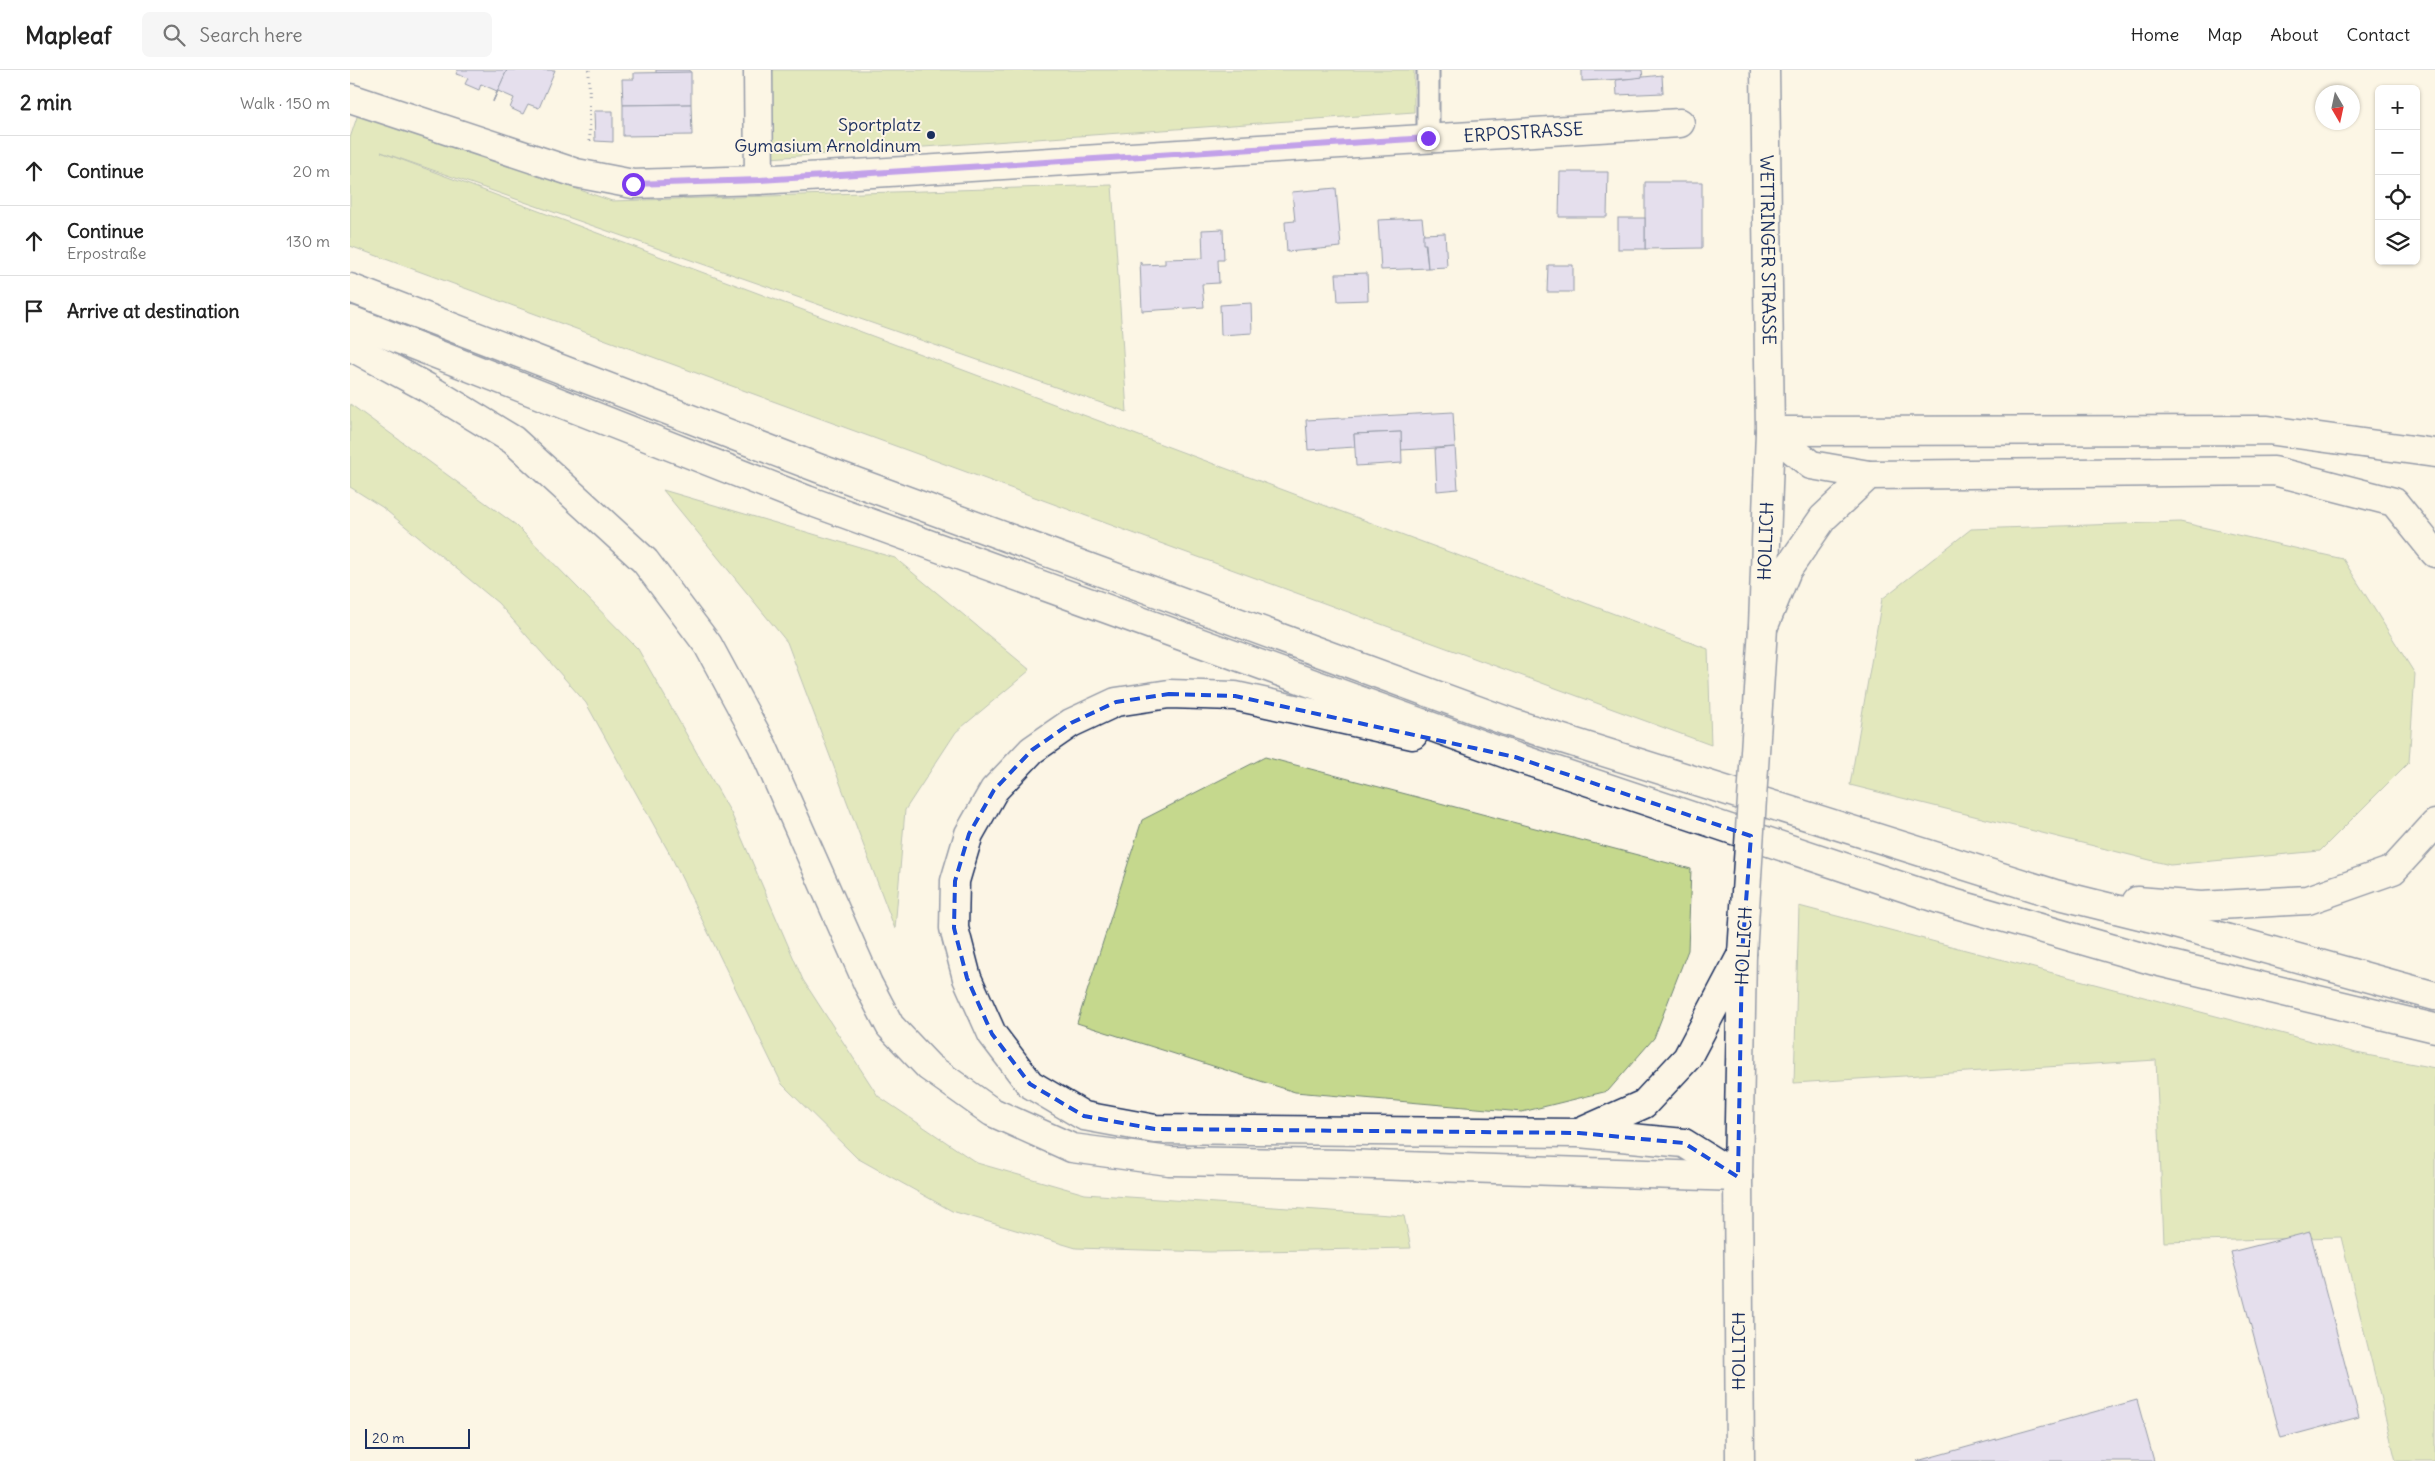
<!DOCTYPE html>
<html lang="en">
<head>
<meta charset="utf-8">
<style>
	:root { --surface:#fff; --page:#f6f6f6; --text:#222; --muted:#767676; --line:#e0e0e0 }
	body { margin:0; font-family:Delius,sans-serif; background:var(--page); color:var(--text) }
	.controls { position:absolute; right:15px; top:15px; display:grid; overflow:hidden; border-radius:8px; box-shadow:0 1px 4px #0004 }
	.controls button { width:45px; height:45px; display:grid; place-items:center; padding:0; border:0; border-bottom:1px solid var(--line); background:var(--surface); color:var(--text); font:25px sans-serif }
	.compass { position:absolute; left:1965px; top:15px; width:45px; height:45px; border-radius:50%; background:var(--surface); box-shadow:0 1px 4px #0004; rotate:171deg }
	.scale { position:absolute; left:15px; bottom:12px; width:105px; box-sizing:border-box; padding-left:5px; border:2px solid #1b2f5e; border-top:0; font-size:14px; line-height:18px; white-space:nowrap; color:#1b2f5e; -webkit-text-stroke:4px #fcf5e5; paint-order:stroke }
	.stop { position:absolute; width:15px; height:15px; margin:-11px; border:4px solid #7c3aed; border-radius:50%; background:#fff }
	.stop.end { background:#7c3aed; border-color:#fff; box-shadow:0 1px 5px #0008 }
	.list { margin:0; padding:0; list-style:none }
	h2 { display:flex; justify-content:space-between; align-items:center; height:65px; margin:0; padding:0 20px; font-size:21px }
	h2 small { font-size:16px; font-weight:400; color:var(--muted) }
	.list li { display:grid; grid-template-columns:32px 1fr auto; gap:15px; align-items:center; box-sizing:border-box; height:70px; padding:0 20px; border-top:1px solid var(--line) }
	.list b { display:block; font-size:19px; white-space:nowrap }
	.list p { margin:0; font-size:16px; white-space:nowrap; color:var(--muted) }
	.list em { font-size:16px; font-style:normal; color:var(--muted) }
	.icon { flex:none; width:28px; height:28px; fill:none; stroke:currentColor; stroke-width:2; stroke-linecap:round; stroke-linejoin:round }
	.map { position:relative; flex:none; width:2085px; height:1391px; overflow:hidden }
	header { display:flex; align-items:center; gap:30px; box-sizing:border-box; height:70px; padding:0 25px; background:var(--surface); border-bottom:1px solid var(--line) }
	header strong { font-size:24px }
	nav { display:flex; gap:28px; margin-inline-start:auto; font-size:18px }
	.search { width:350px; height:45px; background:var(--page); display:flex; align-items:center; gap:12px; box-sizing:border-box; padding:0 18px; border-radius:8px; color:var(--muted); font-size:19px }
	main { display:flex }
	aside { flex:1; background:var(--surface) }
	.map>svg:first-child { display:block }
	.green { fill:#c5d88d; stroke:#708476 }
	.building { fill:#c9c3f5; stroke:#1b2f5e }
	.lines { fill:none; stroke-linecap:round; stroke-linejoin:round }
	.service-casing { stroke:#1b2f5e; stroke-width:25 }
	.minor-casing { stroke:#1b2f5e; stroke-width:31 }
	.secondary-casing { stroke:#1b2f5e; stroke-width:31 }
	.primary-casing { stroke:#1b2f5e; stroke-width:31 }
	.trunk-casing { stroke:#1b2f5e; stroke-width:31 }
	.path { stroke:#1b2f5e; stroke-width:3; stroke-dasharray:1 4; stroke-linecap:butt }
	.service { stroke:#fcf5e5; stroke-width:21 }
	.minor { stroke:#fcf5e5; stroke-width:28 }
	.secondary { stroke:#fcf5e5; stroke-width:28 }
	.primary { stroke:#fcf5e5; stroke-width:28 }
	.trunk { stroke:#fcf5e5; stroke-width:28 }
	.primary-bridge-casing { stroke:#1b2f5e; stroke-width:31; stroke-linecap:butt }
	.primary-bridge { stroke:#fcf5e5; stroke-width:28 }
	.route { stroke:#7c3aed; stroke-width:6 }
	.marked { fill:none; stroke:#1d4ed8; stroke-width:4; stroke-dasharray:10 6; stroke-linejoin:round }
	.poi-dot { fill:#1b2f5e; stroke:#fcf5e5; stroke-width:2 }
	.labels { text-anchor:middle; stroke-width:4; stroke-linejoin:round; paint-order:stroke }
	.poi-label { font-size:18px; fill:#1b2f5e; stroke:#fcf5e5; text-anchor:end }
	.street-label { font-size:18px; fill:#1b2f5e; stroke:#fcf5e5 }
</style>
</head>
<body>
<header>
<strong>Mapleaf</strong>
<div class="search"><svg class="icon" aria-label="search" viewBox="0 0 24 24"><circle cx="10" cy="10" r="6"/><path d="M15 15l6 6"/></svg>Search here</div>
<nav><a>Home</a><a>Map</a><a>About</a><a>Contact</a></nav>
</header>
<main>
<aside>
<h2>2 min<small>Walk · 150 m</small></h2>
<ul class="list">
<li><svg class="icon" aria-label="ahead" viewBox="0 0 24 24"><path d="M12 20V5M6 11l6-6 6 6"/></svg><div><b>Continue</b></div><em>20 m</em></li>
<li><svg class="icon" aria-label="ahead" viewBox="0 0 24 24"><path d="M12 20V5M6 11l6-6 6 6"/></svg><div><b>Continue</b><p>Erpostraße</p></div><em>130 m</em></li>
<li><svg class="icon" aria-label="arrive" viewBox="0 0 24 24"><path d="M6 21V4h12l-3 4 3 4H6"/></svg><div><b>Arrive at destination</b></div></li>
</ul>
</aside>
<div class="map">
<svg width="2085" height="1391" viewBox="0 0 2085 1391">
	<rect width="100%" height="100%" fill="#fcf5e5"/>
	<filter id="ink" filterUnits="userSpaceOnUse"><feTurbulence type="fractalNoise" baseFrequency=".02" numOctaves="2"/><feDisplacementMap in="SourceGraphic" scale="10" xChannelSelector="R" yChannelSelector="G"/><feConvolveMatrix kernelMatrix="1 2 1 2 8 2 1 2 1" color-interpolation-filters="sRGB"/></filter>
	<g filter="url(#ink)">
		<g class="green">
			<path d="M419 0H1064V42L420 88Z"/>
			<path d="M8 44 262 131 762 115 777 342 31 82 1358 579 1361 675 0 176V68Z"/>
			<path d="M0 334 166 455 288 579 381 743 453 910 528 1026 627 1093 735 1124 1054 1146 1061 1178 860 1182 726 1178 602 1141 507 1088 432 1014 321 786 236 633 148 533 32 437 0 417Z"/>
			<path d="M313 420 545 488 680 600 606 662 555 740 545 859 437 572Z"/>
			<path d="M1830 452 1993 489 2065 604 2059 692 1970 781 1820 795 1500 715 1532 529 1621 459Z"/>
			<path d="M915 687 1341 799 1338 880 1304 968 1258 1021 1172 1042 945 1022 727 953 792 750Z"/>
			<path d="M1449 836 2006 983 2085 998V1391H2046L1991 1167 1814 1172 1806 990 1444 1013Z"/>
		</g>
		<g class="building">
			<path d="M108 0H157L143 32 147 21 131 14 129 20 115 14 118 8 106 4Z"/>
			<path d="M157 0H205L189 38 178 34 173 44 160 38 164 28 148 21 143 31Z"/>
			<rect x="306" y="0" width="34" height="3"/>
			<path d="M1232 0H1292L1293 8 1232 11Z"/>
			<path d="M341 2V34L273 35 272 9H284V3Z"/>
			<path d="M1312 5 1313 23 1267 25 1266 10Z"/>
			<path d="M341 34 342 65 273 66V35Z"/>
			<path d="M244 41H263V72L245 71Z"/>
			<path d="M1210 102H1258L1257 147H1209Z"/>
			<path d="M1295 112H1352V178L1295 179Z"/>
			<path d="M986 118 991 177 937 182 935 152 945 151 942 122Z"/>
			<path d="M1072 148 1078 198 1031 200 1028 150Z"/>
			<rect x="1268" y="148" width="27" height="31"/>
			<path d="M873 159 874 190H868L869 213 852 214 854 237 792 241 790 191 792 195 815 194V189L853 188 852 160Z"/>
			<path d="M1095 163 1097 197 1078 198 1076 174H1073V164Z"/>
			<path d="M1198 195H1223V222H1197Z"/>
			<path d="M1017 203 1018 230 988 231 986 204Z"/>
			<path d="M901 233 902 263 871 265 870 235Z"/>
			<path d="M1103 342 1105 377 1051 380V362L1004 364 1005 377 958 380 956 350Z"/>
			<path d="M1051 362 1052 393 1006 396 1004 364Z"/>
			<path d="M1105 377 1108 419 1087 421 1085 379Z"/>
			<path d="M1960 1162 2009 1347 1931 1368 1881 1182Z"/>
			<path d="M1787 1330 1804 1391H1567Z"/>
		</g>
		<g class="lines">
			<defs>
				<path id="service" d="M1078 68V0"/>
				<g id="minor">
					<path id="s1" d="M408 0 409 110 1330 53"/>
					<path d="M0 28 226 103 283 114 409 110"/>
				</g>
				<g id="secondary">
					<path id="s2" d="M1415 0 1420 361"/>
				</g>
				<g id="primary">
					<path id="s3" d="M1413 556 1420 361"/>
					<path d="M1390 1391 1388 1107 1392 884"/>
				</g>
				<g id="trunk">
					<path d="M0 218 468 398 1162 653 1705 824 1814 851 2085 926"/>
					<path d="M0 250 457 430 1165 687 1589 829 1805 891 2085 958"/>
					<path d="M0 276 76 317 163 370 295 491 358 575 412 675 518 914 540 956 579 997 642 1042 722 1078 819 1091 994 1094 1388 1107"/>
					<path d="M1420 361 1461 395 1519 405 1924 401 2044 432 2085 483"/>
					<path d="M1420 361 1918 360 2085 383"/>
					<path d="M1413 558 1437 500 1473 448 1519 405"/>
					<path d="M1063 665 885 626 819 624 766 632 721 653 682 680 644 720 619 764 605 811 604 858 617 908 642 964 680 1014 734 1046 805 1059 1229 1063 1334 1073 1388 1107"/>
					<path d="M1787 831 1851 836 1958 830 2043 800 2085 754"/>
					<path d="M1231 1062 1294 1034 1337 988 1392 884"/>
				</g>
			</defs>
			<use href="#service" class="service-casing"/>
			<use href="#minor" class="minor-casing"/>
			<use href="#secondary" class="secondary-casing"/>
			<use href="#primary" class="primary-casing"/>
			<use href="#trunk" class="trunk-casing"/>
			<path class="path" d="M239 0 240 74"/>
			<use href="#service" class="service"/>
			<use href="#minor" class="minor"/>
			<use href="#secondary" class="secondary"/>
			<use href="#primary" class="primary"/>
			<use href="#trunk" class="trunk"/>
			<defs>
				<path id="primary-bridge" d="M1392 884 1413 558"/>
			</defs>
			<use href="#primary-bridge" class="primary-bridge-casing"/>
			<use href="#primary-bridge" class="primary-bridge"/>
		</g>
	</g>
	<g class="lines" filter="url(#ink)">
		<path class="route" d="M283 114 410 110 1078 68"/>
	</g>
	<path d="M0 0H2085V1391H0ZM819 624 885 626 1165 687 1401 766 1392 884 1388 1107 1334 1073 1229 1063 805 1059 734 1046 680 1014 642 964 617 908 604 858 605 811 619 764 644 720 682 680 721 653 766 632Z" fill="#fcf5e5" fill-opacity=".55" fill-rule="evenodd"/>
	<path class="marked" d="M819 624 885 626 1165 687 1401 766 1392 884 1388 1107 1334 1073 1229 1063 805 1059 734 1046 680 1014 642 964 617 908 604 858 605 811 619 764 644 720 682 680 721 653 766 632Z"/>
	<circle class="poi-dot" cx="581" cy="65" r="5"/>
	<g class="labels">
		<g class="poi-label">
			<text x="571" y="61">Sportplatz<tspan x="571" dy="21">Gymasium Arnoldinum</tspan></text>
		</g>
		<g class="street-label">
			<text dy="6" stroke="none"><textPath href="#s1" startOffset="876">ERPOSTRASSE</textPath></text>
			<text dy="6" stroke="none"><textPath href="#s2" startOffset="180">WETTRINGER STRASSE</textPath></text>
			<text dy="6" stroke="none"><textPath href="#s3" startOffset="85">HOLLICH</textPath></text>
			<text transform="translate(1394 876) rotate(-87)" y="6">HOLLICH</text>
			<text transform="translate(1389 1281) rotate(-90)" y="6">HOLLICH</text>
		</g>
	</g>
</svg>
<div class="controls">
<button>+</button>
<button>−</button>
<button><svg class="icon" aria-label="locate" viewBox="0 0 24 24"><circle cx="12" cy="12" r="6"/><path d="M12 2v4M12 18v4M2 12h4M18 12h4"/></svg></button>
<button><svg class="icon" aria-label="layers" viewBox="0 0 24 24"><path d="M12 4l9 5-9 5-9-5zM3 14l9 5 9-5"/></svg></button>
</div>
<svg class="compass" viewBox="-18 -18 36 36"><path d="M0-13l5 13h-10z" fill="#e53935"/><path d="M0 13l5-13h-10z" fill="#767676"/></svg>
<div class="scale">20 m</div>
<div class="stop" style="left:283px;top:114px"></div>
<div class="stop end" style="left:1078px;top:68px"></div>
</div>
</main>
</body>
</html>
